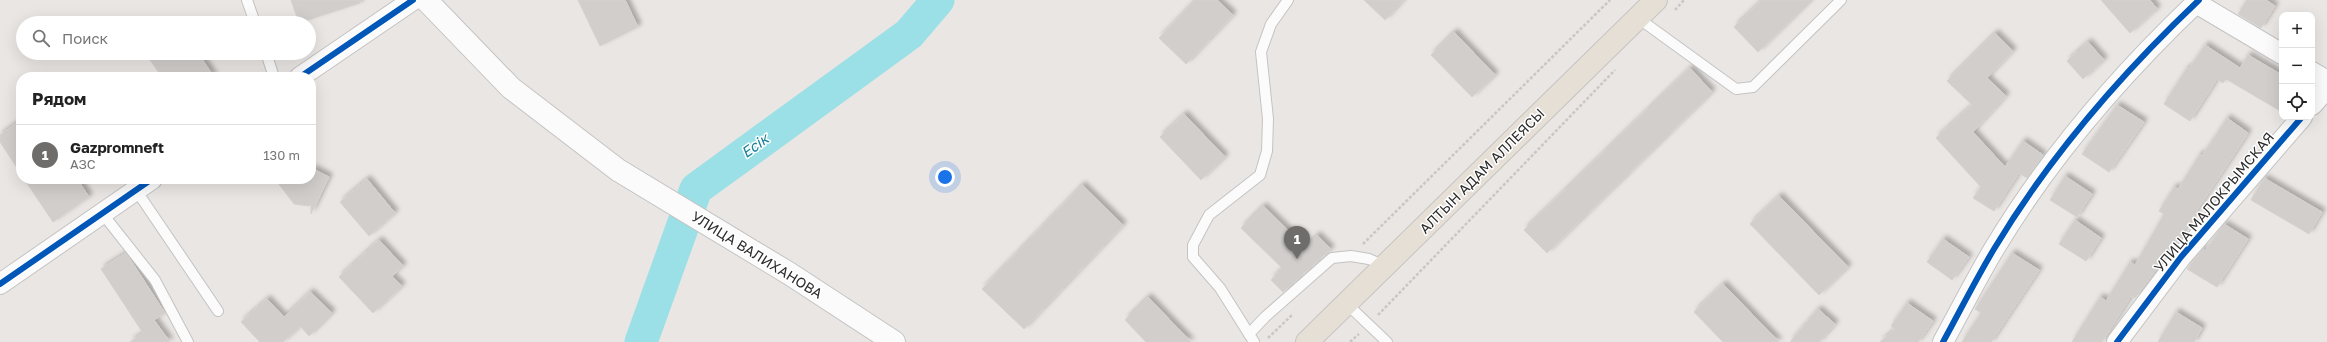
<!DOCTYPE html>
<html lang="ru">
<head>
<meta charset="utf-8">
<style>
	:root { --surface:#fff; --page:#f2f2f2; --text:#222; --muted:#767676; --line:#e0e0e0; --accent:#6e6d6c }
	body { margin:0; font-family:"Golos Text",sans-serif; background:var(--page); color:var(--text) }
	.controls { position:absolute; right:12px; top:12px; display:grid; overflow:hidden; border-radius:8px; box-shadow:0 4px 16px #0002 }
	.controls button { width:36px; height:36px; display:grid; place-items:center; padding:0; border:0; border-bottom:1px solid var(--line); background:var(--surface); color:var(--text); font:20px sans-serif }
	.you { position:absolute; left:945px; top:177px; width:14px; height:14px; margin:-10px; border:3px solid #fff; border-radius:50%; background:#1a73e8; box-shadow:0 0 0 6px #1a73e833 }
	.badge { display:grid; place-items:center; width:26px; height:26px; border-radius:50%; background:var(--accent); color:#fff; font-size:13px; font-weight:700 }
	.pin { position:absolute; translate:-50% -33px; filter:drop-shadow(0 1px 2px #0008) }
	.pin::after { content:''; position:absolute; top:21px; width:14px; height:12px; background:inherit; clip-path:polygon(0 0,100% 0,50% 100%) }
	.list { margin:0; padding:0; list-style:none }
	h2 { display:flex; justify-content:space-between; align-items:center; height:52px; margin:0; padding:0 16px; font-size:17px }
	h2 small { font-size:13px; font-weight:400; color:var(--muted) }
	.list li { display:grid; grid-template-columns:26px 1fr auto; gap:12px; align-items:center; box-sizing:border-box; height:60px; padding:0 16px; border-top:1px solid var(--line) }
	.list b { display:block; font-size:15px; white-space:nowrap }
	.list p { margin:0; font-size:13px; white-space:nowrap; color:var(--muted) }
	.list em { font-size:13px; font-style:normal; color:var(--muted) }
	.icon { flex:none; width:22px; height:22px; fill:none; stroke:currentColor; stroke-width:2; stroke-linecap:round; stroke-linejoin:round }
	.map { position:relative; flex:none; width:2327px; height:342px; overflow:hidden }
	.search { position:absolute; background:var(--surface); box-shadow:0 4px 16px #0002; left:16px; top:16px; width:300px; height:44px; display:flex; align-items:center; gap:10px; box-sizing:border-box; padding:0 14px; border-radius:22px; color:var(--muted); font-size:15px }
	.panel { position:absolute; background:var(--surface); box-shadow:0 4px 16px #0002; left:16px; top:72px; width:300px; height:112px; border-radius:16px }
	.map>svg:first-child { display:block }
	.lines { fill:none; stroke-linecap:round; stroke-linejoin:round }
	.river { stroke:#9be0e6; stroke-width:33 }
	.building { fill:#d1cecc; stroke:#d5d1cf; filter:url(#shadow) }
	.lane-casing { stroke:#c4c3c3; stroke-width:12 }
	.street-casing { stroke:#c4c3c3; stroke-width:22 }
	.secondary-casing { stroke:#c4c3c3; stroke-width:24 }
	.primary-casing { stroke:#c6c4c2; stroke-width:24 }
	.path { stroke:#c7c7c6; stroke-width:2.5; stroke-dasharray:3 2; stroke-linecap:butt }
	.lane { stroke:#fcfbfb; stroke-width:10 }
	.street { stroke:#fcfbfb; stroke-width:20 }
	.secondary { stroke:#fcfbfb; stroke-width:22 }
	.primary { stroke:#e6dfd6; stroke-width:22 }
	.cycleway-casing { stroke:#fff; stroke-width:8 }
	.cycleway { stroke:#0057b8; stroke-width:6 }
	.labels { text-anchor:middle; stroke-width:3; stroke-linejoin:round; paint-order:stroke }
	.street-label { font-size:14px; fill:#2c2c2c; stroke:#fff }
	.water-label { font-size:15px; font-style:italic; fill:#168097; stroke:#fff }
</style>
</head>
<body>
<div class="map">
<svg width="2327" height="342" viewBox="0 0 2327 342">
	<defs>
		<filter id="shadow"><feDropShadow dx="3.5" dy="-3.5" stdDeviation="2" flood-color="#0004"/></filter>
	</defs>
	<rect width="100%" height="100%" fill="#eae6e3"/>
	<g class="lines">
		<path class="river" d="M641 342 696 189 909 34 938 0"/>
	</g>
	<g class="building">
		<path d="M291 0H360V3L299 23Z"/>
		<path d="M578 0H625L638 27 600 46Z"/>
		<path d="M1196 0H1217L1233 15 1186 64 1159 38Z"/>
		<path d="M1364 0H1403L1385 20Z"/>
		<path d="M1762 0H1811L1758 52 1734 27Z"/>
		<path d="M2101 0H2150L2157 9 2130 33Z"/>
		<path d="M2247 0H2266L2275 6 2261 28 2238 14Z"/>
		<path d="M1454 32 1495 75 1472 97 1431 55Z"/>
		<path d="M1995 33 2013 51 1987 78 2006 96 1973 132 2005 167 2023 141 2043 155 2027 178 2019 173 1994 211 1973 198 1981 187 1936 138 1972 105 1947 81Z"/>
		<path d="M2088 42 2104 60 2083 79 2067 61Z"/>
		<path d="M2205 45 2240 68 2248 55 2282 75V112L2226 79 2223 83 2217 79 2190 121 2164 104 2187 68 2189 69Z"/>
		<path d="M145 53H198L214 77H162Z"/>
		<path d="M1690 68 1712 92 1547 253 1524 230Z"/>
		<path d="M2117 105 2144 122 2109 172 2082 154Z"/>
		<path d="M1184 114 1225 157 1201 180 1160 137Z"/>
		<path d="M2227 118 2248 133 2180 236 2183 237 2163 262H2161L2135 298 2131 296 2102 342H2072L2100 297 2106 301 2130 262 2135 265 2164 214 2159 211 2174 187 2178 189 2200 154 2202 156Z"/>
		<path d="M21 120V174L0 142V135Z"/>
		<path d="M311 168 329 177 311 214V204L309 206 294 204 275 179H311Z"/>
		<path d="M2065 176 2092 194 2077 217 2050 200Z"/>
		<path d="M2264 178 2322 212 2309 234 2251 200Z"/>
		<path d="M24 179H77L89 197 53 222Z"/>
		<path d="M367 179 395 213 369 236 340 202Z"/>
		<path d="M1082 185 1123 225 1024 329 982 289Z"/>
		<path d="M1779 196 1848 267 1819 295 1750 224Z"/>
		<path d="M1263 206 1305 247 1317 235 1331 249 1283 292 1271 280 1282 268 1241 228Z"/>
		<path d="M2075 220 2101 238 2086 261 2059 244Z"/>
		<path d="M2224 224 2248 239 2217 287 2187 269 2203 249 2205 251Z"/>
		<path d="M1943 239 1969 257 1952 280 1927 262Z"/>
		<path d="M379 240 403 266 392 276 402 286 373 313 339 277Z"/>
		<path d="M126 253 165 313 154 320 170 342H130L143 333 101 269Z"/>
		<path d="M2012 253 2039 270 1991 342H1962L1981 313 1975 309Z"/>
		<path d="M1723 284 1779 342H1723L1694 312Z"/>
		<path d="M310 292 332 313 309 336 300 326 283 342H260L241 322 267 299 284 317Z"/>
		<path d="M1148 297 1191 342H1146L1125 320Z"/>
		<path d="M1907 303 1933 321 1918 342H1880L1895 329 1891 326Z"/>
		<path d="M1818 309 1835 324 1819 342H1790Z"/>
		<path d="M2176 312 2202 328 2194 342H2158Z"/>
	</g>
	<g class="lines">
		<defs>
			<g id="lane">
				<path d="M247 0 255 23"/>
				<path d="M1638 18 1736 89 1753 87 1841 0"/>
				<path d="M266 53 274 77"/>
				<path d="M136 190 218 311"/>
				<path d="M102 213 155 280 188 342"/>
				<path d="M1347 304 1387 342"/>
				<path d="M1249 334 1265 317 1332 258 1351 256 1369 259 1385 266"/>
				<path d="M1254 342 1220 288 1193 257V245L1209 215 1260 175 1267 151 1268 119 1261 52 1271 24 1288 0"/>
			</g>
			<g id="street">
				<path d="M2196 3 2282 54"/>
				<path d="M2312 72 2327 81"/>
				<path d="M300 77 413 0"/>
				<path d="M2312 105 2327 88"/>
				<path d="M0 284 152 179"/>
				<path d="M1943 342C1960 311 1976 279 1994 249 2049 157 2121 74 2199 0"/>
				<path d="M2117 342 2181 257 2302 117"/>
			</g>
			<path id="secondary" d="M426 0 511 88 618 170 790 274 894 342"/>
			<path id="primary" d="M1307 342 1656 0"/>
		</defs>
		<use href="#lane" class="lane-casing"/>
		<use href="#street" class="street-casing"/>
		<use href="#secondary" class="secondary-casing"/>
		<use href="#primary" class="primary-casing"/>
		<g class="path">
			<path d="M1675 10 1684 0"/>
			<path d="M1363 244 1610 0"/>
			<path d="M1378 315 1615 70"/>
			<path d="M1268 338 1293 314"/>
			<path d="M1350 342 1359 334"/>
		</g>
		<use href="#lane" class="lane"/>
		<use href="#street" class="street"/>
		<use href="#secondary" class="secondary"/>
		<use href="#primary" class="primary"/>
		<defs>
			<g id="cycleway">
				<path d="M300 77 413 0"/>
				<path d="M0 284 152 179"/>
				<path d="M1943 342C1960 311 1976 279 1994 249 2049 157 2121 74 2199 0"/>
				<path d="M2117 342 2181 257 2302 117"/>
			</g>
		</defs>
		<use href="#cycleway" class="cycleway-casing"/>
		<use href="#cycleway" class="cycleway"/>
	</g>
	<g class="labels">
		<g class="street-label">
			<text transform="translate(1482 171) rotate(-45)" y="5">АЛТЫН АДАМ АЛЛЕЯСЫ</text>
			<text transform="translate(2214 202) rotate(-50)" y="5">УЛИЦА МАЛОКРЫМСКАЯ</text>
			<text transform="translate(757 255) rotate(32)" y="5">УЛИЦА ВАЛИХАНОВА</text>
		</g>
		<g class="water-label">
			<text transform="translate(755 146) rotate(-36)" y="5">Есік</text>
		</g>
	</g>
</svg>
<div class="controls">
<button>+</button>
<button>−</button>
<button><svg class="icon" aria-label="locate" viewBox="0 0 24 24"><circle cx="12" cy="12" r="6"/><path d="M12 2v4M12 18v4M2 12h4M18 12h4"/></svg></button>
</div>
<div class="you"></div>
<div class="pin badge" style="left:1297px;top:259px">1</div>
<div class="search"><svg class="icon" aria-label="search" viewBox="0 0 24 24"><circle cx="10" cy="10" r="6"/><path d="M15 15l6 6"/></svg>Поиск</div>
<section class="panel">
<h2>Рядом<small></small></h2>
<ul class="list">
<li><span class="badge">1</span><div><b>Gazpromneft</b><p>АЗС</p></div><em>130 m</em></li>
</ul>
</section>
</div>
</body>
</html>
